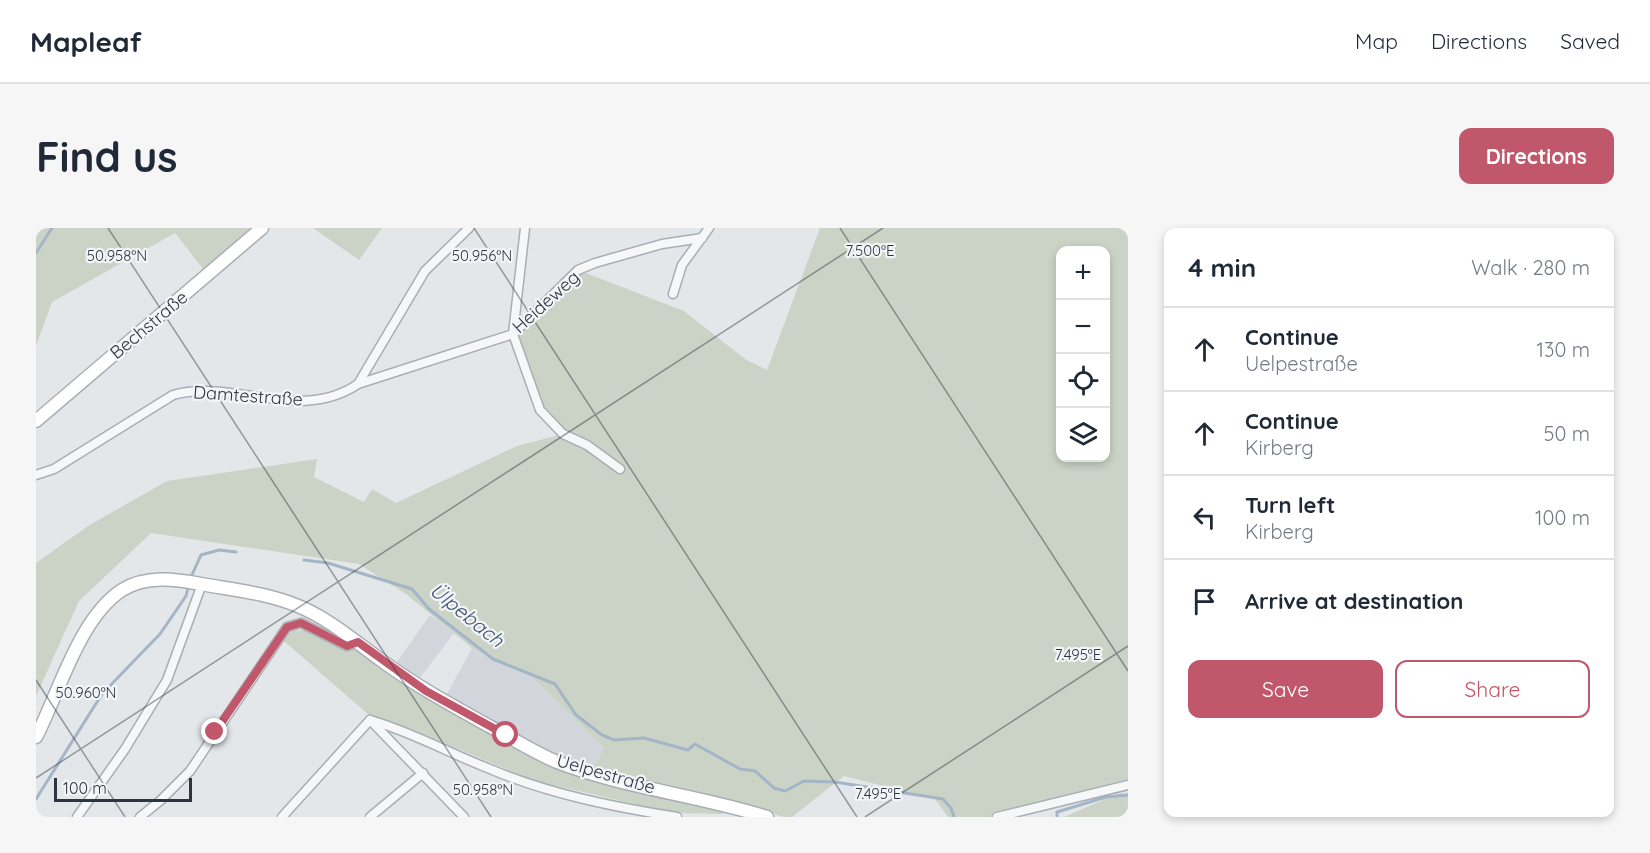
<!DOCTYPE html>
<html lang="en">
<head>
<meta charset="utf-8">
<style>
	:root { --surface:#fff; --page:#f6f6f7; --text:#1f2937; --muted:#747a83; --line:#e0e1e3; --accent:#c1576a }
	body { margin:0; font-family:Quicksand,sans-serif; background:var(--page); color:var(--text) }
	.controls { position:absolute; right:18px; top:18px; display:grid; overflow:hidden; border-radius:12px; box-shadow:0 3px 9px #0003 }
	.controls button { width:54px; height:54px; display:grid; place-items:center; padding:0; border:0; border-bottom:2px solid var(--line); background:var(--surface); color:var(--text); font:30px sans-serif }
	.scale { position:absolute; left:18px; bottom:15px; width:138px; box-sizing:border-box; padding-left:6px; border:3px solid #2d3541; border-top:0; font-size:16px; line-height:21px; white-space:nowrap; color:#2d3541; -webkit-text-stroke:4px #f3f5f8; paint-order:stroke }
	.stop { position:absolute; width:18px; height:18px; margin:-14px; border:4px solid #c1576a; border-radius:50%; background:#fff }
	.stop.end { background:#c1576a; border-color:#fff; box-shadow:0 2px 6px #0008 }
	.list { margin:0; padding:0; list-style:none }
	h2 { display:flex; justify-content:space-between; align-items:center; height:78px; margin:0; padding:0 24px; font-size:26px }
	h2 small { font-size:20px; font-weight:400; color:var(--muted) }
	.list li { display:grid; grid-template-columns:39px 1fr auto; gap:18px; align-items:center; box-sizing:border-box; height:84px; padding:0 24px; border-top:2px solid var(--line) }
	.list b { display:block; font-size:22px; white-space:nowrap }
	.list p { margin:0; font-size:20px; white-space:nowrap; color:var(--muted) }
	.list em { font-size:20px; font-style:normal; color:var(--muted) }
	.actions { display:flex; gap:12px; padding:18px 24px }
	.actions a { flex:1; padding:14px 0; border:2px solid var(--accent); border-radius:12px; text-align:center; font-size:21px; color:var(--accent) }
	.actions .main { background:var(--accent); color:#fff }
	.icon { flex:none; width:33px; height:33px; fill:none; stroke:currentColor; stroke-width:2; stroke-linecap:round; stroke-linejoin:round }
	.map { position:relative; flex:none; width:1092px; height:589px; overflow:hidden; border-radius:12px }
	header { display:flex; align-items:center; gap:36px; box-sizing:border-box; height:84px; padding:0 30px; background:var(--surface); border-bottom:2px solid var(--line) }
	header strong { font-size:28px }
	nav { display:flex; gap:33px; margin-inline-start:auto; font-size:21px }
	.intro { display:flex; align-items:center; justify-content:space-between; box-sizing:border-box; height:144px; padding:0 36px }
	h1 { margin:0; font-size:42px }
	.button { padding:15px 27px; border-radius:12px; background:var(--accent); color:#fff; font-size:21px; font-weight:700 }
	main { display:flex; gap:36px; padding:0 36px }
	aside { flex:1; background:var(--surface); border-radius:12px; box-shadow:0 3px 9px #0003 }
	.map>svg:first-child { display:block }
	.built { fill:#d2d6dc }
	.green { fill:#cad3c6; fill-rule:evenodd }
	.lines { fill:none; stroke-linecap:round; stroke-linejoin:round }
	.stream { stroke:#a3b5c6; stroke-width:3 }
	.minor-casing { stroke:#a9aeb4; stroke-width:11 }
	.secondary-casing { stroke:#a9aeb4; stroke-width:15 }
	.minor { stroke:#f6f7f9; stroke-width:8 }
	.secondary { stroke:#fff; stroke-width:12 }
	.route { stroke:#c1576a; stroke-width:8 }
	.ticks { fill:none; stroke:#2d3541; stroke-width:1.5; stroke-opacity:0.45 }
	.labels { text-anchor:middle; stroke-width:4.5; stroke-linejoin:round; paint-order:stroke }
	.street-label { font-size:18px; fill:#2d3541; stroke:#f3f5f8 }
	.water-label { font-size:20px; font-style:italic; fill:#3b5571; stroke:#f3f5f8 }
	.ticks-label { font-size:15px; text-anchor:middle; fill:#2d3541; stroke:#f3f5f8; stroke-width:4.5; stroke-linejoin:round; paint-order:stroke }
</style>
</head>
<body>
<header>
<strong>Mapleaf</strong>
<nav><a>Map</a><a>Directions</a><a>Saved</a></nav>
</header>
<div class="intro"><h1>Find us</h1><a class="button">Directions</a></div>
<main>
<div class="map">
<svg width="1092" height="589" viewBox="0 0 1092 589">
	<rect width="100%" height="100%" fill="#e4e7ea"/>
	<g class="built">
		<path d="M394 387 418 405 383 451 361 434Z"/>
		<path d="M436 420 495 448 568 520 557 539 514 524 411 466Z"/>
	</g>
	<g class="green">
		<path d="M0 0H218L168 42 139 5 16 74 0 118Z"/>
		<path d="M277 0H346L323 32Z"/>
		<path d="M784 0H1092V557L961 589H912L899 571 808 548 756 589H748L661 563 557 540 568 520 495 448 436 420 370 366 323 336 115 305 43 373 0 468V335L52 298 131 253 281 231 278 249 328 274 336 261 360 275 481 218 527 206 504 182 477 106 542 42 648 83 709 131 731 142ZM1024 22H1070V230H1024Z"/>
		<path d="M272 402 326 425 492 525 687 579V586L636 585 496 552 380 503 334 488 248 413 256 403Z"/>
		<path d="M1092 565V589H1028L1081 566Z"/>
	</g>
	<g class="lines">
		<g class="stream">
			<path d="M0 25 16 0"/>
			<path d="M268 332 292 335 376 361 393 381 457 431 519 456 540 487 566 507 578 512 608 510 652 522 659 516 704 541 719 543 738 560 749 563 768 553 799 554 907 571 915 580 918 589"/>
			<path d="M155 349 165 327 183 322 200 324"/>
			<path d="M0 571 66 466 124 406 150 368 153 356"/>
			<path d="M1021 589V584L1070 569 1092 567"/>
		</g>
		<defs>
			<g id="minor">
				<path d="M489 0 477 106 504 182 527 206 551 217 584 241"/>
				<path d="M637 66 646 37 673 0"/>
				<path d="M322 156 477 106 542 42 559 35 626 16 666 10"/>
				<path d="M0 247 18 241 137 167C198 150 263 196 322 156L389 43 433 0"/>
				<path d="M334 492C376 504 413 525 454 541 513 566 578 579 641 589"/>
				<path d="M334 492 428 589"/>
				<path d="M41 589 89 521 131 452 166 356"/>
				<path d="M104 589 125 572 154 543 251 399 265 395 311 418 322 414"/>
				<path d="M246 589 334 492"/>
				<path d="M334 589 387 545"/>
				<path d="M961 589 1092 557"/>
			</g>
			<g id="secondary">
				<path d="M0 193 226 0"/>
				<path d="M0 509C23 465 43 390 86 362 110 347 139 351 165 356 198 362 231 365 262 378 294 391 321 415 349 435 382 459 417 478 453 498 476 510 497 524 521 534 588 560 662 567 731 589"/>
			</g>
		</defs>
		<use href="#minor" class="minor-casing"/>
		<use href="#secondary" class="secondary-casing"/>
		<use href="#minor" class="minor"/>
		<use href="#secondary" class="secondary"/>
	</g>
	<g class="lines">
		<path class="route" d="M179 504 251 399 265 395 311 418 322 414 390 463 470 507"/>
	</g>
	<path class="ticks" d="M72 0 455 589M438 0 821 589M804 0 1092 443M0 452 89 589M0 550 847 0M829 589 1092 418"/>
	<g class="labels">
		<g class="street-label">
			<text transform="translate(510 74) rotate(-42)" y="6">Heideweg</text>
			<text transform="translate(113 97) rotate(-40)" y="6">Bechstraße</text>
			<text transform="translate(212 168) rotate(4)" y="6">Damtestraße</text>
			<text transform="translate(570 546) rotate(16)" y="6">Uelpestraße</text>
		</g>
		<g class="water-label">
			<text transform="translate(431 387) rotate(39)" y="7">Ülpebach</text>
		</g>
	</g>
	<g class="ticks-label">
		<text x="834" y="28">7.500°E</text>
		<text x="81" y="33">50.958°N</text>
		<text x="446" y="33">50.956°N</text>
		<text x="1042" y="432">7.495°E</text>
		<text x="50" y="470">50.960°N</text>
		<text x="447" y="567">50.958°N</text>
		<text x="842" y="571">7.495°E</text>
	</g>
</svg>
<div class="controls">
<button>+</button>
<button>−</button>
<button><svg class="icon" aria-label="locate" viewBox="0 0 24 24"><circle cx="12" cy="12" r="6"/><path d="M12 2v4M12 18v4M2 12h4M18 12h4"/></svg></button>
<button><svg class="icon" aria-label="layers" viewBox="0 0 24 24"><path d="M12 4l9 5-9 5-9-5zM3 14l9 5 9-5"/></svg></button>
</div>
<div class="scale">100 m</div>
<div class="stop" style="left:470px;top:507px"></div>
<div class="stop end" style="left:179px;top:504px"></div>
</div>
<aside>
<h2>4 min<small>Walk · 280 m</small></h2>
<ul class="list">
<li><svg class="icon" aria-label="ahead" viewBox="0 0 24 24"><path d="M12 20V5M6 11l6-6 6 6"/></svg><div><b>Continue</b><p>Uelpestraße</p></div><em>130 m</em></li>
<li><svg class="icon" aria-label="ahead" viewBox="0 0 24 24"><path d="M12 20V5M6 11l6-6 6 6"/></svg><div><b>Continue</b><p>Kirberg</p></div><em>50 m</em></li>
<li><svg class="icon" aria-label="left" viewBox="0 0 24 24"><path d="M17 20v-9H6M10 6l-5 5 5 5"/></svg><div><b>Turn left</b><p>Kirberg</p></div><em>100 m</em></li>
<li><svg class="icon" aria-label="arrive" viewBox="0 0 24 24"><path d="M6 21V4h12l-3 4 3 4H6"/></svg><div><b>Arrive at destination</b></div></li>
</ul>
<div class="actions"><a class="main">Save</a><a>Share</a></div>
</aside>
</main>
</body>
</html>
